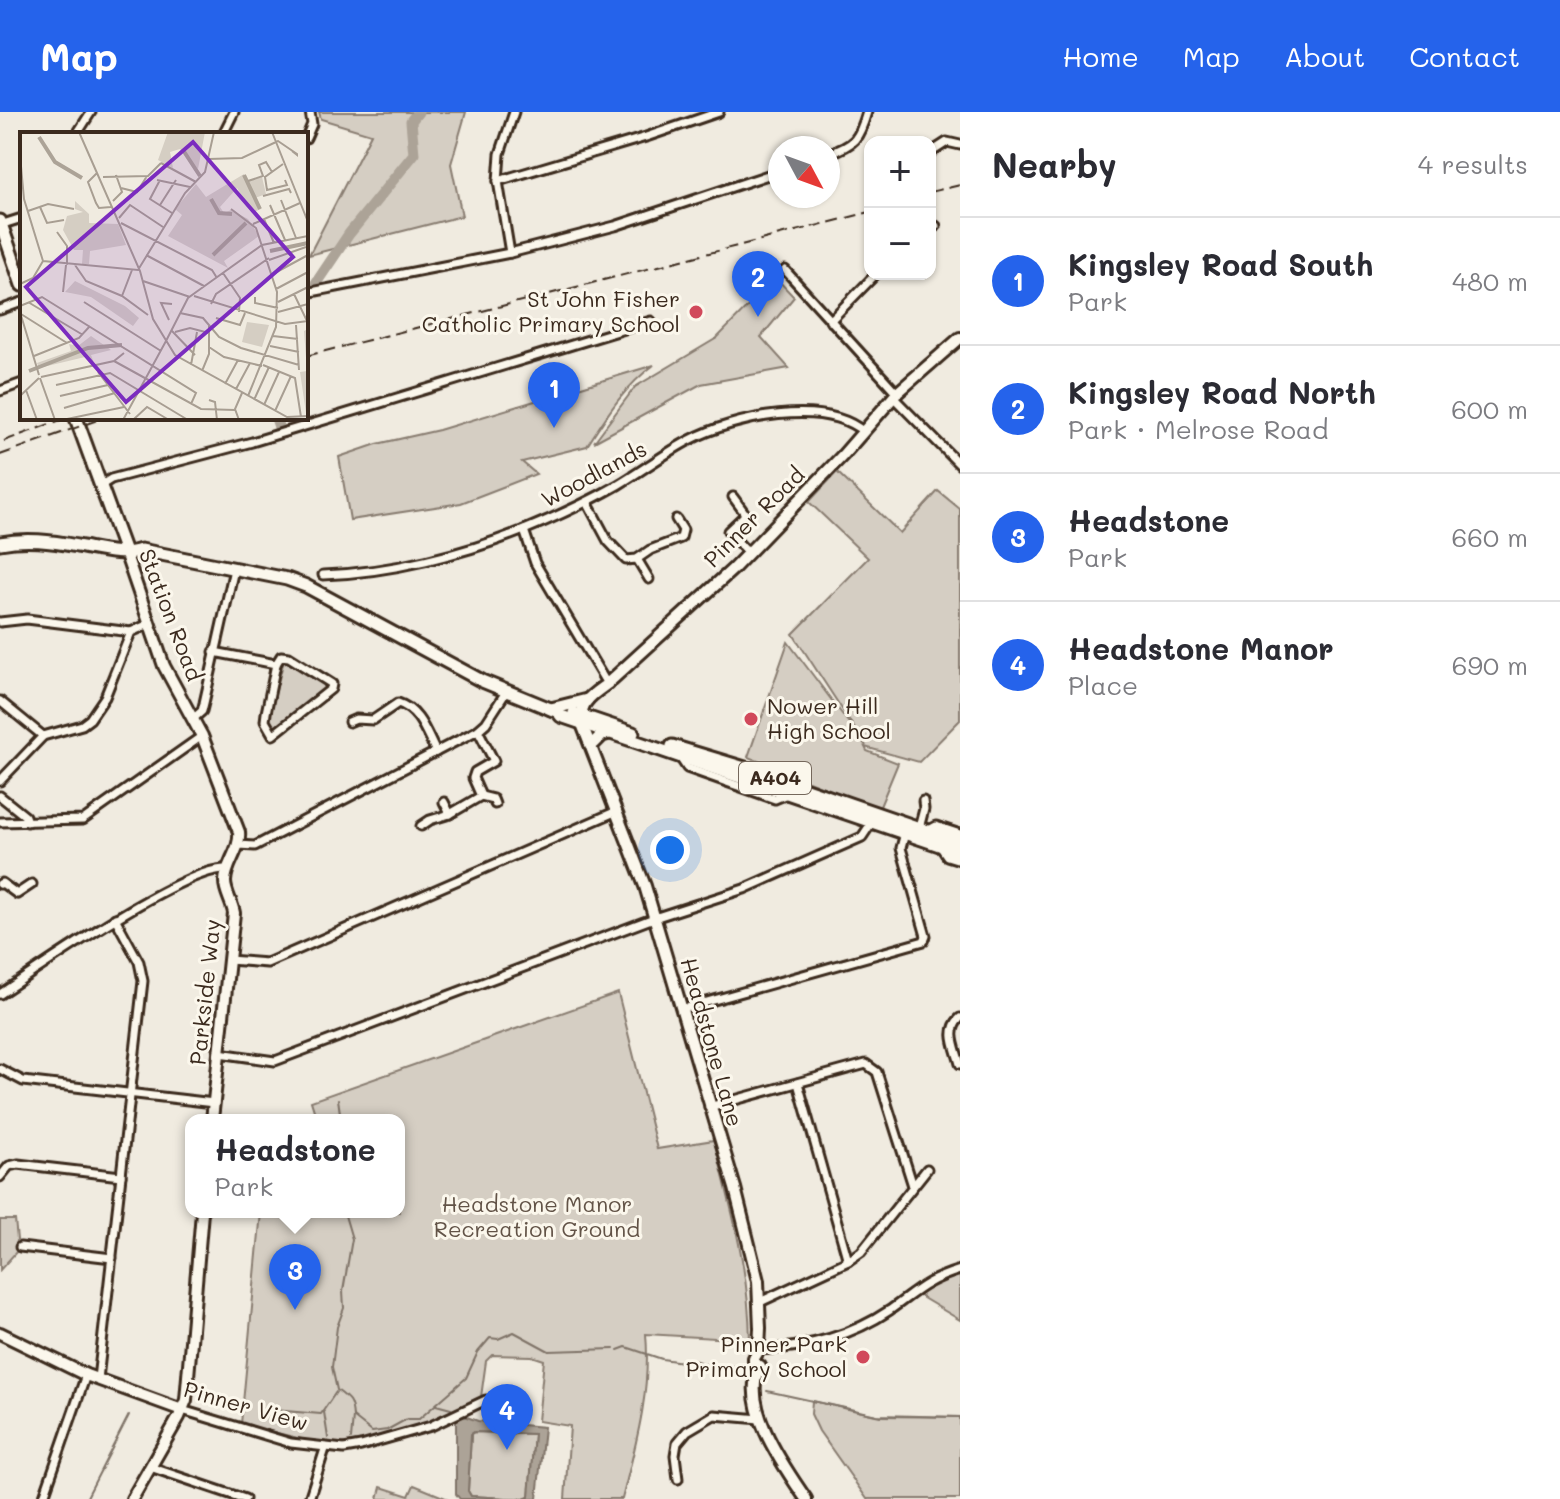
<!DOCTYPE html>
<html lang="en">
<head>
<meta charset="utf-8">
<style>
	:root { --surface:#fff; --page:#f2f2f3; --text:#2b2b33; --muted:#7c7c81; --line:#e1e1e2; --accent:#2563eb }
	body { margin:0; font-family:Mali,sans-serif; background:var(--page); color:var(--text) }
	.controls { position:absolute; right:24px; top:24px; display:grid; overflow:hidden; border-radius:16px; box-shadow:0 2px 6px #0004 }
	.controls button { width:72px; height:72px; display:grid; place-items:center; padding:0; border:0; border-bottom:2px solid var(--line); background:var(--surface); color:var(--text); font:40px sans-serif }
	.compass { position:absolute; left:768px; top:24px; width:72px; height:72px; border-radius:50%; background:var(--surface); box-shadow:0 2px 6px #0004; rotate:131deg }
	.you { position:absolute; left:670px; top:738px; width:28px; height:28px; margin:-20px; border:6px solid #fff; border-radius:50%; background:#1a73e8; box-shadow:0 0 0 12px #1a73e833 }
	.badge { display:grid; place-items:center; width:52px; height:52px; border-radius:50%; background:var(--accent); color:#fff; font-size:26px; font-weight:700 }
	.pin { position:absolute; translate:-50% -66px; filter:drop-shadow(0 2px 4px #0008) }
	.pin::after { content:''; position:absolute; top:42px; width:28px; height:24px; background:inherit; clip-path:polygon(0 0,100% 0,50% 100%) }
	.popup { position:absolute; left:185px; top:1002px; width:220px; height:104px; box-sizing:border-box; display:grid; place-content:center; border-radius:16px; background:var(--surface); filter:drop-shadow(0 2px 6px #0005); font-size:26px; white-space:nowrap; color:var(--muted) }
	.popup b { font-size:30px; color:var(--text) }
	.popup::after { content:''; position:absolute; left:50%; top:100%; margin-left:-16px; border:16px solid transparent; border-top-color:var(--surface) }
	.list { margin:0; padding:0; list-style:none }
	h2 { display:flex; justify-content:space-between; align-items:center; height:104px; margin:0; padding:0 32px; font-size:34px }
	h2 small { font-size:26px; font-weight:400; color:var(--muted) }
	.list li { display:grid; grid-template-columns:52px 1fr auto; gap:24px; align-items:center; box-sizing:border-box; height:128px; padding:0 32px; border-top:2px solid var(--line) }
	.list b { display:block; font-size:30px; white-space:nowrap }
	.list p { margin:0; font-size:26px; white-space:nowrap; color:var(--muted) }
	.list em { font-size:26px; font-style:normal; color:var(--muted) }
	.map { position:relative; flex:none; width:960px; height:1387px; overflow:hidden }
	header { display:flex; align-items:center; gap:48px; box-sizing:border-box; height:112px; padding:0 40px; background:var(--accent); color:#fff }
	header strong { font-size:38px }
	nav { display:flex; gap:44px; margin-inline-start:auto; font-size:28px }
	main { display:flex }
	aside { flex:1; background:var(--surface) }
	.map>svg:first-child { display:block }
	.green { fill:#d5cec3; stroke:#887c70; stroke-width:2 }
	.water { fill:#aca397; stroke:#7f7367; stroke-width:2; fill-rule:evenodd }
	.lines { fill:none; stroke-linecap:round; stroke-linejoin:round }
	.stream { stroke:#7f7367; stroke-width:2 }
	.river { stroke:#aca397; stroke-width:11 }
	.street-casing { stroke:#3b2a1e; stroke-width:13 }
	.secondary-casing { stroke:#3b2a1e; stroke-width:16 }
	.primary-casing { stroke:#3b2a1e; stroke-width:17 }
	.street { stroke:#fbf7ec; stroke-width:7 }
	.secondary { stroke:#fbf7ec; stroke-width:10 }
	.primary { stroke:#fbf7ec; stroke-width:11 }
	.rail { stroke:#3b2a1e; stroke-width:2; stroke-dasharray:12 6; stroke-linecap:butt }
	.poi-dot { fill:#d1495b; stroke:#fbf7ec; stroke-width:3 }
	.labels { text-anchor:middle; stroke-width:6; stroke-linejoin:round; paint-order:stroke }
	.shield { fill:#fbf7ec; stroke:#75685c; stroke-width:2 }
	.shield-label { font-size:20px; font-weight:bold; fill:#3b2a1e }
	.poi-label { font-size:22px; fill:#3b2a1e; stroke:#fbf7ec; text-anchor:end }
	.street-label { font-size:22px; fill:#3b2a1e; stroke:#fbf7ec }
	.park-label { font-size:22px; fill:#625347; stroke:#fbf7ec }
	.inset-river { fill:none; stroke:#aca397; stroke-width:4 }
	.inset-road { fill:none; stroke:#a89e92; stroke-width:2 }
	.view { fill:#7b2cbf; fill-opacity:0.15; stroke:#7b2cbf; stroke-width:4 }
	.inset-edge { fill:none; stroke:#3b2a1e; stroke-width:4 }
</style>
</head>
<body>
<header>
<strong>Map</strong>
<nav><a>Home</a><a>Map</a><a>About</a><a>Contact</a></nav>
</header>
<main>
<div class="map">
<svg width="960" height="1387" viewBox="0 0 960 1387">
	<rect width="100%" height="100%" fill="#f0ebe0"/>
	<filter id="ink" filterUnits="userSpaceOnUse"><feTurbulence type="fractalNoise" baseFrequency=".0125" numOctaves="2"/><feDisplacementMap in="SourceGraphic" scale="16" xChannelSelector="R" yChannelSelector="G"/><feConvolveMatrix kernelMatrix="1 2 1 2 8 2 1 2 1" color-interpolation-filters="sRGB"/></filter>
	<g filter="url(#ink)">
		<g class="green">
			<path d="M319 0H466L451 52 462 104 309 143 371 22 321 7Z"/>
			<path d="M776 166 794 185 761 225 789 256 701 272 594 330 635 275 717 226Z"/>
			<path d="M654 253C624 275 607 303 587 334L522 350 536 362 461 391 350 408 339 345 377 332 439 318Z"/>
			<path d="M837 360 900 421 938 379 960 397V608L919 650 865 635 867 639 898 651 879 697 748 645 788 530 866 634 793 522 868 446 809 390Z"/>
			<path d="M284 548 325 569 323 579 279 616 268 609Z"/>
			<path d="M618 881 657 1037 714 1028C731 1096 749 1157 750 1228L646 1222C651 1279 636 1332 622 1387H565L570 1314 538 1309 544 1248 532 1244 492 1243 486 1249 481 1285 428 1311 387 1324 330 1334 241 1312 261 1100H399V1008H317L311 989Z"/>
			<path d="M0 1108H15L18 1138 0 1158Z"/>
			<path d="M960 1163V1208L918 1183 937 1170Z"/>
			<path d="M812 1289 880 1304 960 1305V1387H867L819 1319 811 1302Z"/>
			<path d="M474 1320 534 1322 529 1385 524 1387 471 1384 468 1379 471 1322Z"/>
			<path d="M414 1373 448 1387H378L381 1375 409 1384Z"/>
		</g>
		<path class="water" d="M461 1303 478 1309 544 1315 537 1387H460L456 1382V1308ZM474 1320 534 1322 529 1385 524 1387 471 1384 468 1379 471 1322Z"/>
		<g class="lines">
			<g class="stream">
				<path d="M338 987 341 1008"/>
				<path d="M344 1100 352 1127 343 1179 344 1196 337 1215 332 1255 337 1278C349 1287 352 1289 353 1305L372 1320 387 1318 407 1307H419L466 1266 478 1240 490 1226 498 1227 514 1220 549 1239 614 1237"/>
				<path d="M618 1238 626 1235 662 1247 683 1250 693 1248 715 1255 734 1254"/>
				<path d="M767 1279 877 1303 960 1305"/>
				<path d="M436 1293 451 1297"/>
				<path d="M261 1297 321 1302 336 1280"/>
				<path d="M324 1300 328 1326"/>
				<path d="M351 1327 353 1305"/>
				<path d="M86 1387 129 1303"/>
			</g>
			<g class="river">
				<path d="M306 186 349 122 414 42 411 9 418 0"/>
				<path d="M276 306 279 315"/>
			</g>
			<defs>
				<g id="street">
					<path d="M77 22 91 0"/>
					<path d="M223 22 234 0"/>
					<path d="M306 26 312 12 310 0"/>
					<path d="M930 41 947 30 960 33"/>
					<path d="M828 42C855 33 859 27 867 0"/>
					<path d="M498 69 646 25 719 0"/>
					<path d="M0 113 22 106"/>
					<path d="M930 115 936 114"/>
					<path d="M510 141 498 69 500 42 514 0"/>
					<path d="M785 158 897 281"/>
					<path d="M306 181 510 141 615 114 780 59"/>
					<path d="M0 198 22 190"/>
					<path d="M830 209 876 162"/>
					<path d="M0 279 22 271"/>
					<path d="M893 285 960 353"/>
					<path d="M100 374 111 367 252 330 651 209"/>
					<path d="M733 385 744 400V404L728 419 748 441"/>
					<path d="M587 390 608 429 626 448 637 447 650 438 681 426 683 418 676 407"/>
					<path d="M524 418 535 451 607 572"/>
					<path d="M637 447 649 467"/>
					<path d="M323 463C389 461 464 442 524 418 556 405 588 390 618 373 642 359 665 341 690 328 734 305 824 286 864 320"/>
					<path d="M0 510 27 507 131 520 149 512"/>
					<path d="M214 540 276 552"/>
					<path d="M281 544 289 545 332 572 331 577 273 623 265 609 266 601 276 552Z"/>
					<path d="M0 589 43 624"/>
					<path d="M194 606 202 599 204 591 234 457"/>
					<path d="M349 610 356 607 373 608 398 591C420 598 426 621 436 640"/>
					<path d="M681 647 687 656 775 687 787 682"/>
					<path d="M0 669 43 624 82 613 90 607 105 585 131 520"/>
					<path d="M0 684 25 704 27 710"/>
					<path d="M481 684 493 687 495 692"/>
					<path d="M444 690 450 702"/>
					<path d="M0 710 83 708 202 624"/>
					<path d="M421 714 430 708 450 702 481 684 473 666 475 660 494 649 478 618"/>
					<path d="M919 716 924 697 923 689"/>
					<path d="M927 719 936 714 960 722"/>
					<path d="M238 733 255 734 478 618 486 611 506 580"/>
					<path d="M940 734 947 744 960 748"/>
					<path d="M0 772 2 771 17 782 32 772"/>
					<path d="M229 848 267 851 617 699"/>
					<path d="M0 882C41 855 184 754 227 757"/>
					<path d="M682 897 924 829 926 824 901 736 905 721"/>
					<path d="M960 906C946 919 956 936 960 952"/>
					<path d="M219 941 275 949 654 806 744 777 862 725 872 710"/>
					<path d="M0 957 23 969 214 991"/>
					<path d="M798 971 848 1149"/>
					<path d="M709 995 866 952 877 960 913 1074"/>
					<path d="M0 1065 9 1054 18 1052 121 1064"/>
					<path d="M20 1135 112 1146"/>
					<path d="M760 1190 848 1149 861 1140 927 1057"/>
					<path d="M759 1238C806 1236 850 1225 890 1198 918 1178 925 1169 960 1158"/>
					<path d="M98 1267 143 869 139 850 115 806"/>
					<path d="M182 1298 291 1331 344 1337 361 1334 431 1314 486 1288"/>
					<path d="M150 1355 245 1387"/>
					<path d="M678 1367 675 1343 677 1331 687 1319 714 1303 760 1307"/>
					<path d="M43 1387 86 1263"/>
					<path d="M309 1387 325 1337"/>
				</g>
				<g id="secondary">
					<path d="M125 440 164 554 202 624 239 720C241 738 225 752 225 770 225 780 232 790 234 801L212 1008"/>
					<path d="M0 1221 86 1263 182 1298"/>
					<path d="M760 1254C739 1293 785 1356 806 1387"/>
					<path d="M757 1260 754 1254V1246L759 1238 760 1216 758 1169 735 1076 645 774 582 612C578 590 592 583 607 572L733 457 843 343 897 281 960 226"/>
					<path d="M132 1387 179 1305 186 1288 202 1100"/>
				</g>
				<g id="primary">
					<path d="M0 109 22 173"/>
					<path d="M76 306 125 440"/>
					<path d="M0 431C26 426 51 429 77 434 96 437 123 445 141 438L287 467 306 474 482 569 558 600 561 604 960 740"/>
					<path d="M551 597 587 588"/>
					<path d="M574 601 633 621"/>
					<path d="M594 631 602 623 609 621"/>
					<path d="M672 634 748 657 960 730"/>
				</g>
			</defs>
			<use href="#street" class="street-casing"/>
			<use href="#secondary" class="secondary-casing"/>
			<use href="#primary" class="primary-casing"/>
			<use href="#street" class="street"/>
			<use href="#secondary" class="secondary"/>
			<use href="#primary" class="primary"/>
			<g class="rail">
				<path d="M930 80 960 73"/>
				<path d="M306 244 870 100"/>
				<path d="M4 329 66 306"/>
				<path d="M0 343 103 306"/>
			</g>
		</g>
	</g>
	<g class="poi-dot">
		<circle cx="696" cy="200" r="8"/>
		<circle cx="751" cy="607" r="8"/>
		<circle cx="863" cy="1245" r="8"/>
	</g>
	<g class="labels">
		<rect class="shield" x="739" y="650" width="72" height="32" rx="6"/>
		<g class="shield-label">
			<text x="775" y="673">A404</text>
		</g>
		<g class="poi-label">
			<text x="680" y="195">St John Fisher<tspan x="680" dy="25">Catholic Primary School</tspan></text>
			<text x="767" y="602" text-anchor="start">Nower Hill<tspan x="767" dy="25">High School</tspan></text>
			<text x="847" y="1240">Pinner Park<tspan x="847" dy="25">Primary School</tspan></text>
		</g>
		<g class="street-label">
			<text transform="translate(594 362) rotate(-28)" y="8">Woodlands</text>
			<text transform="translate(754 405) rotate(-45)" y="8">Pinner Road</text>
			<text transform="translate(171 503) rotate(69)" y="8">Station Road</text>
			<text transform="translate(205 880) rotate(-84)" y="8">Parkside Way</text>
			<text transform="translate(712 930) rotate(74)" y="8">Headstone Lane</text>
			<text transform="translate(246 1294) rotate(16)" y="8">Pinner View</text>
		</g>
		<g class="park-label">
			<text x="537" y="1100">Headstone Manor<tspan x="537" dy="25">Recreation Ground</tspan></text>
		</g>
	</g>
	<g transform="translate(20 20)">
		<rect width="288" height="288" fill="#f0ebe0"/>
		<path d="M148 0H185L178 37 160 17 150 20 153 36 138 28ZM224 42 228 49 242 45 246 62 235 66 241 77 232 81 217 56 200 75 204 81 211 78 228 87 239 104 204 129 208 136 148 104 162 83 155 77 176 52 186 65ZM55 69 69 82V91L98 92 106 113 70 119 69 132H62L63 118H54L43 98 47 84 63 80 55 77ZM55 149 105 174 119 186 113 194 71 165 45 160ZM227 190 249 193 242 215 222 210ZM288 197V281H286L280 240 287 239 284 199ZM71 204 91 218 71 223 74 231 65 225 19 236 17 231 51 219 49 212 58 214Z" fill="#d5cec3"/>
		<path class="inset-river" d="M19 5 35 30 62 46M163 18 180 44M224 43 240 77M191 67 199 81 212 82M250 119 288 111M193 123 226 91M9 239 68 216 102 213"/>
		<path class="inset-road" d="M59 0 120 139 133 187 155 223 267 285 288 284M252 0 288 90M255 10 258 9 277 22V23L272 19M0 23 4 67 23 129M189 27 222 26 256 10M141 31 176 50M263 32 245 45 247 58 267 53 265 48M77 41 68 50 76 71 79 76 91 75M83 45 128 44 141 31M137 48 170 55M140 48 130 67 152 81M228 49 243 44 239 33 246 30 252 40M101 56 117 60 127 44M243 64 269 57 271 61M261 68 276 106M93 69 102 60 96 43M140 73 156 48M250 73 265 108M20 75 27 91 44 88M211 77 236 96 257 160 256 195 228 264M8 79 28 72 54 77M99 86 110 73 143 95M244 87 254 111M101 91 192 138 197 146M233 92 280 71M37 100 47 114V133M126 123 184 154M249 128 286 115M23 129 118 138 165 61 185 40 194 0M55 133 66 149 102 164 128 183M203 141 220 166 219 180M253 142 288 123M123 149 170 165M0 152 13 146 23 129M256 157 288 140M43 160 46 133M274 162 287 189M102 164 112 138M174 164 265 192 288 189M235 165V171L258 176M8 170 63 203M64 170 141 219M258 170 288 155M191 172 196 162 249 126M0 174 22 165 176 261 171 272M0 180 19 243M258 180 288 172M160 181 183 186 199 205 221 216 279 233M1 182 47 211M196 186 220 193 225 181M149 188 141 171 152 172M276 193 279 238M152 199 175 223M155 200 170 196 189 201M253 204 278 207M146 209 168 166 179 158 242 113 288 104M250 214 279 220M189 215 204 225 242 234M14 224 59 206 70 194M94 229 181 277 215 278M171 233 177 200M243 233 275 246 281 285M182 239 189 222V193M78 240 110 282M21 245 94 229 104 221M20 246 35 288M205 252 218 228M36 253 90 241 168 288M216 257 230 231M6 258 17 288M0 264 19 246M40 264 88 253M189 268 195 270 197 288M234 268 249 235M244 273 259 240M44 276 95 261M255 279 271 244M47 287 104 275M114 287 127 275 149 288M103 288 146 209M219 288 215 277 222 261"/>
		<path class="view" d="M173 10 273 125 106 270 6 155Z"/>
		<rect width="288" height="288" class="inset-edge"/>
	</g>
</svg>
<div class="controls">
<button>+</button>
<button>−</button>
</div>
<svg class="compass" viewBox="-18 -18 36 36"><path d="M0-13l5 13h-10z" fill="#e53935"/><path d="M0 13l5-13h-10z" fill="#7c7c81"/></svg>
<div class="you"></div>
<div class="pin badge" style="left:554px;top:316px">1</div>
<div class="pin badge" style="left:758px;top:205px">2</div>
<div class="pin badge" style="left:295px;top:1198px">3</div>
<div class="popup"><b>Headstone</b>Park</div>
<div class="pin badge" style="left:507px;top:1338px">4</div>
</div>
<aside>
<h2>Nearby<small>4 results</small></h2>
<ul class="list">
<li><span class="badge">1</span><div><b>Kingsley Road South</b><p>Park</p></div><em>480 m</em></li>
<li><span class="badge">2</span><div><b>Kingsley Road North</b><p>Park · Melrose Road</p></div><em>600 m</em></li>
<li><span class="badge">3</span><div><b>Headstone</b><p>Park</p></div><em>660 m</em></li>
<li><span class="badge">4</span><div><b>Headstone Manor</b><p>Place</p></div><em>690 m</em></li>
</ul>
</aside>
</main>
</body>
</html>
